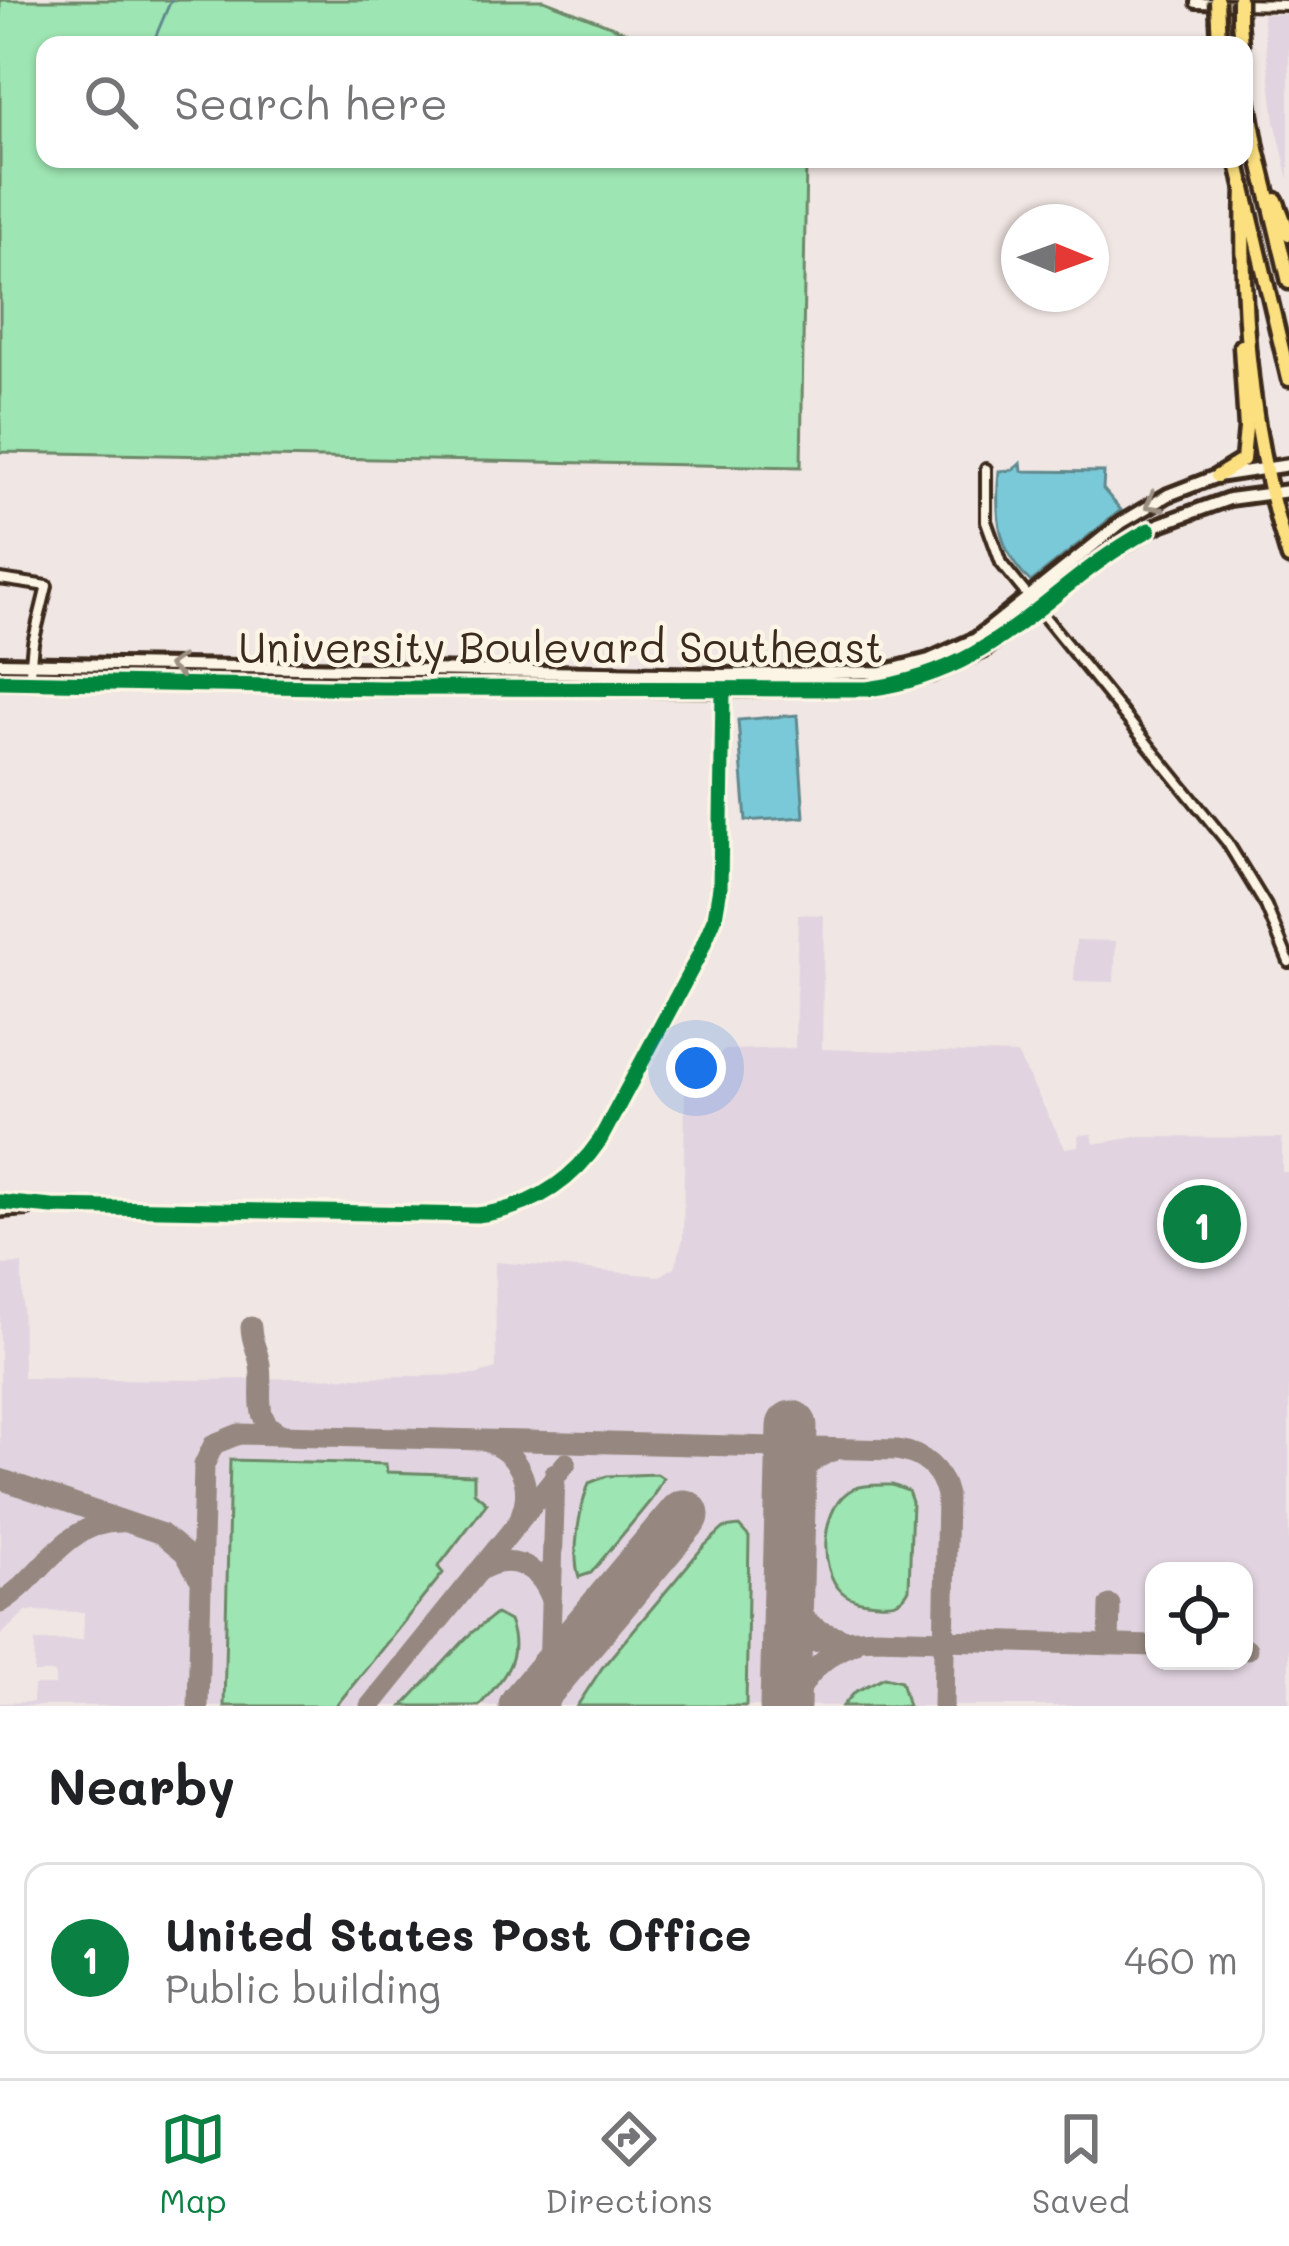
<!DOCTYPE html>
<html lang="en">
<head>
<meta charset="utf-8">
<style>
	:root { --surface:#fff; --page:#f2f2f2; --text:#202124; --muted:#757577; --line:#e0e0e0; --accent:#0b8043 }
	body { margin:0; font-family:Mali,sans-serif; background:var(--page); color:var(--text) }
	.controls { position:absolute; right:36px; bottom:36px; display:grid; overflow:hidden; border-radius:24px; box-shadow:0 3px 9px #0004 }
	.controls button { width:108px; height:108px; display:grid; place-items:center; padding:0; border:0; border-bottom:3px solid var(--line); background:var(--surface); color:var(--text); font:60px sans-serif }
	.compass { position:absolute; left:1001px; top:204px; width:108px; height:108px; border-radius:50%; background:var(--surface); box-shadow:0 3px 9px #0004; rotate:91deg }
	.you { position:absolute; left:696px; top:1068px; width:42px; height:42px; margin:-30px; border:9px solid #fff; border-radius:50%; background:#1a73e8; box-shadow:0 0 0 18px #1a73e833 }
	.badge { display:grid; place-items:center; width:78px; height:78px; border-radius:50%; background:var(--accent); color:#fff; font-size:39px; font-weight:700 }
	.pin { position:absolute; translate:-50% -50%; border:6px solid #fff; box-shadow:0 3px 12px #0006 }
	.list { margin:0; padding:0; list-style:none }
	h2 { display:flex; justify-content:space-between; align-items:center; height:156px; margin:0; padding:0 48px; font-size:51px }
	h2 small { font-size:39px; font-weight:400; color:var(--muted) }
	.list li { display:grid; grid-template-columns:78px 1fr auto; gap:36px; align-items:center; box-sizing:border-box; height:192px; margin:0 24px 24px; padding:0 24px; border:3px solid var(--line); border-radius:24px }
	.list b { display:block; font-size:45px; white-space:nowrap }
	.list p { margin:0; font-size:39px; white-space:nowrap; color:var(--muted) }
	.list em { font-size:39px; font-style:normal; color:var(--muted) }
	.icon { flex:none; width:66px; height:66px; fill:none; stroke:currentColor; stroke-width:2; stroke-linecap:round; stroke-linejoin:round }
	.map { position:relative; flex:none; width:1289px; height:1706px; overflow:hidden }
	.search { position:absolute; background:var(--surface); box-shadow:0 3px 9px #0004; left:36px; right:36px; top:36px; height:132px; display:flex; align-items:center; gap:30px; box-sizing:border-box; padding:0 42px; border-radius:24px; color:var(--muted); font-size:45px }
	.sheet { height:372px; background:var(--surface) }
	nav { display:flex; justify-content:space-around; align-items:center; box-sizing:border-box; height:168px; border-top:3px solid var(--line); background:var(--surface); font-size:33px; color:var(--muted) }
	nav a { display:grid; justify-items:center; gap:6px }
	nav .on { color:var(--accent) }
	.map>svg:first-child { display:block }
	.built { fill:#e1d4e0; fill-rule:evenodd }
	.green { fill:#9de5b2; stroke:#6c8868; stroke-width:3 }
	.water { fill:#7ac9d8; stroke:#61898e; stroke-width:3 }
	.lines { fill:none; stroke-linecap:round; stroke-linejoin:round }
	.stream { stroke:#61898e; stroke-width:3 }
	.taxiway { stroke:#968880; stroke-width:21 }
	.runway { stroke:#968880; stroke-width:51 }
	.minor-casing { stroke:#3b2a1e; stroke-width:16 }
	.tertiary-casing { stroke:#3b2a1e; stroke-width:18 }
	.secondary-casing { stroke:#3b2a1e; stroke-width:20 }
	.primary-casing { stroke:#3b2a1e; stroke-width:21 }
	.minor { stroke:#fcf5e5; stroke-width:8 }
	.tertiary { stroke:#fcf5e5; stroke-width:9 }
	.secondary { stroke:#fcf5e5; stroke-width:10 }
	.primary { stroke:#fce080; stroke-width:12 }
	.primary-bridge-casing { stroke:#3b2a1e; stroke-width:21; stroke-linecap:butt }
	.primary-bridge { stroke:#fce080; stroke-width:12 }
	.cycleway-casing { stroke:#fcf5e5; stroke-width:22 }
	.cycleway { stroke:#00873e; stroke-width:15 }
	.oneway { stroke:#9c9082 }
	.labels { text-anchor:middle; stroke-width:9; stroke-linejoin:round; paint-order:stroke }
	.street-label { font-size:42px; fill:#3b2a1e; stroke:#fcf5e5 }
</style>
</head>
<body>
<div class="map">
<svg width="1289" height="1706" viewBox="0 0 1289 1706">
	<rect width="100%" height="100%" fill="#f0e6e3"/>
	<filter id="ink" filterUnits="userSpaceOnUse"><feTurbulence type="fractalNoise" baseFrequency=".00833" numOctaves="2"/><feDisplacementMap in="SourceGraphic" scale="24" xChannelSelector="R" yChannelSelector="G"/><feConvolveMatrix kernelMatrix="1 2 1 2 8 2 1 2 1" color-interpolation-filters="sRGB"/></filter>
	<g filter="url(#ink)">
		<g class="built">
			<path d="M1262 14H1289V179L1275 121Z"/>
			<path d="M798 914 824 915 822 1049 1017 1054 1065 1148 1079 1146 1078 1135 1092 1134 1094 1144 1136 1137 1282 1138V1172H1289V1706H0V1703L33 1702 34 1685H55V1673H34L35 1641 83 1640 84 1612 26 1611 0 1636V1265L22 1264 23 1378 191 1380 475 1375 496 1369 495 1262 660 1276 675 1267 683 1239 685 1083 702 1064 726 1050 795 1048ZM1154 1571H1244V1661H1154Z"/>
			<path d="M1076 940 1116 941 1114 982 1074 981Z"/>
		</g>
		<g class="green">
			<path d="M0 0H544L659 45H45V159H806L801 467 0 452Z"/>
			<path d="M230 1460 386 1464 387 1472 474 1475V1492L487 1503 438 1567 443 1573 336 1706H224Z"/>
			<path d="M657 1474 663 1478 651 1500 591 1573 579 1577C571 1553 580 1508 589 1483L607 1476Z"/>
			<path d="M892 1485 908 1491 912 1502 909 1589C902 1603 893 1604 878 1603 864 1602 852 1601 842 1592 817 1569 821 1504 853 1489 864 1484 880 1485 892 1485Z"/>
			<path d="M739 1526 749 1537 746 1706H577L602 1668 703 1547 724 1528Z"/>
			<path d="M496 1614 509 1621C524 1659 503 1678 479 1706H403L471 1633Z"/>
			<path d="M884 1677 901 1681 908 1706H843L855 1692Z"/>
		</g>
		<g class="water">
			<path d="M1021 463 1022 471 1104 472 1103 489 1121 510 1031 582C997 552 995 513 999 471L1013 470Z"/>
			<path d="M797 715 804 817 746 821 738 720Z"/>
		</g>
		<g class="lines">
			<path class="stream" d="M152 45 171 0"/>
			<g class="taxiway">
				<path d="M251 1327C251 1341 258 1351 260 1365 264 1391 251 1422 281 1434"/>
				<path d="M485 1441C518 1453 534 1482 521 1515"/>
				<path d="M833 1451C788 1466 790 1507 789 1547 788 1587 792 1628 839 1637"/>
				<path d="M0 1479 162 1534 185 1553 198 1576"/>
				<path d="M479 1571C508 1553 537 1564 550 1595"/>
				<path d="M0 1603C43 1577 63 1522 120 1522"/>
				<path d="M787 1643 876 1638 1154 1646"/>
				<path d="M1109 1645 1110 1605"/>
				<path d="M1244 1649H1247"/>
				<path d="M198 1706 204 1465 214 1444 239 1434 897 1450C924 1454 941 1469 947 1495L943 1706"/>
				<path d="M370 1706 566 1463"/>
				<path d="M548 1706 555 1473"/>
				<path d="M793 1706C803 1677 823 1656 852 1645"/>
			</g>
			<g class="runway">
				<path d="M524 1706 684 1515"/>
				<path d="M785 1706 792 1426"/>
			</g>
			<defs>
				<g id="minor">
					<path d="M1196 3 1289 5"/>
					<path d="M986 469V521L1001 563 1227 842 1266 906 1289 962"/>
					<path d="M0 579 47 586 33 643 29 682"/>
				</g>
				<g id="tertiary">
					<path d="M0 1202 52 1207 477 1215C529 1209 570 1184 600 1140L699 955 715 917 720 887 723 690"/>
					<path d="M0 1211 28 1209"/>
				</g>
				<g id="secondary">
					<path d="M0 663 723 675 882 672 929 660 976 639 1121 523 1168 495 1217 476 1289 465"/>
					<path d="M0 681 723 690 884 687 933 674 983 651 1102 559 1160 524 1229 499 1289 491"/>
				</g>
				<g id="primary">
					<path d="M1218 21 1219 45"/>
					<path d="M1239 21 1241 45"/>
					<path d="M1244 77 1257 149 1289 282"/>
					<path d="M1237 159 1289 379"/>
					<path d="M1244 185C1240 311 1250 438 1289 558"/>
					<path d="M1276 200 1289 234"/>
					<path d="M1217 476 1243 460 1246 428 1241 346"/>
				</g>
			</defs>
			<use href="#minor" class="minor-casing"/>
			<use href="#tertiary" class="tertiary-casing"/>
			<use href="#secondary" class="secondary-casing"/>
			<use href="#primary" class="primary-casing"/>
			<use href="#minor" class="minor"/>
			<use href="#tertiary" class="tertiary"/>
			<use href="#secondary" class="secondary"/>
			<use href="#primary" class="primary"/>
			<defs>
				<g id="primary-bridge">
					<path d="M1217 0 1218 21"/>
					<path d="M1239 0V21"/>
				</g>
			</defs>
			<use href="#primary-bridge" class="primary-bridge-casing"/>
			<use href="#primary-bridge" class="primary-bridge"/>
			<defs>
				<g id="cycleway">
					<path d="M0 681 381 688 867 689C1001 671 1042 588 1149 530"/>
					<path d="M0 1202 52 1207 477 1215C529 1209 570 1184 600 1140L699 955 715 917 720 887 723 690"/>
				</g>
			</defs>
			<use href="#cycleway" class="cycleway-casing"/>
			<use href="#cycleway" class="cycleway"/>
		</g>
		<defs><path id="oneway-chevron" d="M-2-3.5L2.5 0L-2 3.5" fill="none" stroke-width="1.6" stroke-linecap="round" stroke-linejoin="round" transform="scale(3)"/></defs>
		<g class="oneway">
			<use href="#oneway-chevron" transform="translate(1153 503) rotate(151)"/>
			<use href="#oneway-chevron" transform="translate(176 666) rotate(-178)"/>
		</g>
	</g>
	<g class="labels">
		<g class="street-label">
			<text x="561" y="663">University Boulevard Southeast</text>
		</g>
	</g>
</svg>
<div class="controls">
<button><svg class="icon" aria-label="locate" viewBox="0 0 24 24"><circle cx="12" cy="12" r="6"/><path d="M12 2v4M12 18v4M2 12h4M18 12h4"/></svg></button>
</div>
<svg class="compass" viewBox="-18 -18 36 36"><path d="M0-13l5 13h-10z" fill="#e53935"/><path d="M0 13l5-13h-10z" fill="#757577"/></svg>
<div class="you"></div>
<div class="pin badge" style="left:1202px;top:1224px">1</div>
<div class="search"><svg class="icon" aria-label="search" viewBox="0 0 24 24"><circle cx="10" cy="10" r="6"/><path d="M15 15l6 6"/></svg>Search here</div>
</div>
<section class="sheet">
<h2>Nearby<small></small></h2>
<ul class="list">
<li><span class="badge">1</span><div><b>United States Post Office</b><p>Public building</p></div><em>460 m</em></li>
</ul>
</section>
<nav>
<a class="on"><svg class="icon" aria-label="map" viewBox="0 0 24 24"><path d="M3 6l6-2 6 2 6-2v14l-6 2-6-2-6 2zM9 4v14M15 6v14"/></svg>Map</a>
<a><svg class="icon" aria-label="directions" viewBox="0 0 24 24"><path d="M12 3l9 9-9 9-9-9zM9 14v-3h6M13 9l2 2-2 2"/></svg>Directions</a>
<a><svg class="icon" aria-label="saved" viewBox="0 0 24 24"><path d="M7 4h10v16l-5-4-5 4z"/></svg>Saved</a>
</nav>
</body>
</html>
